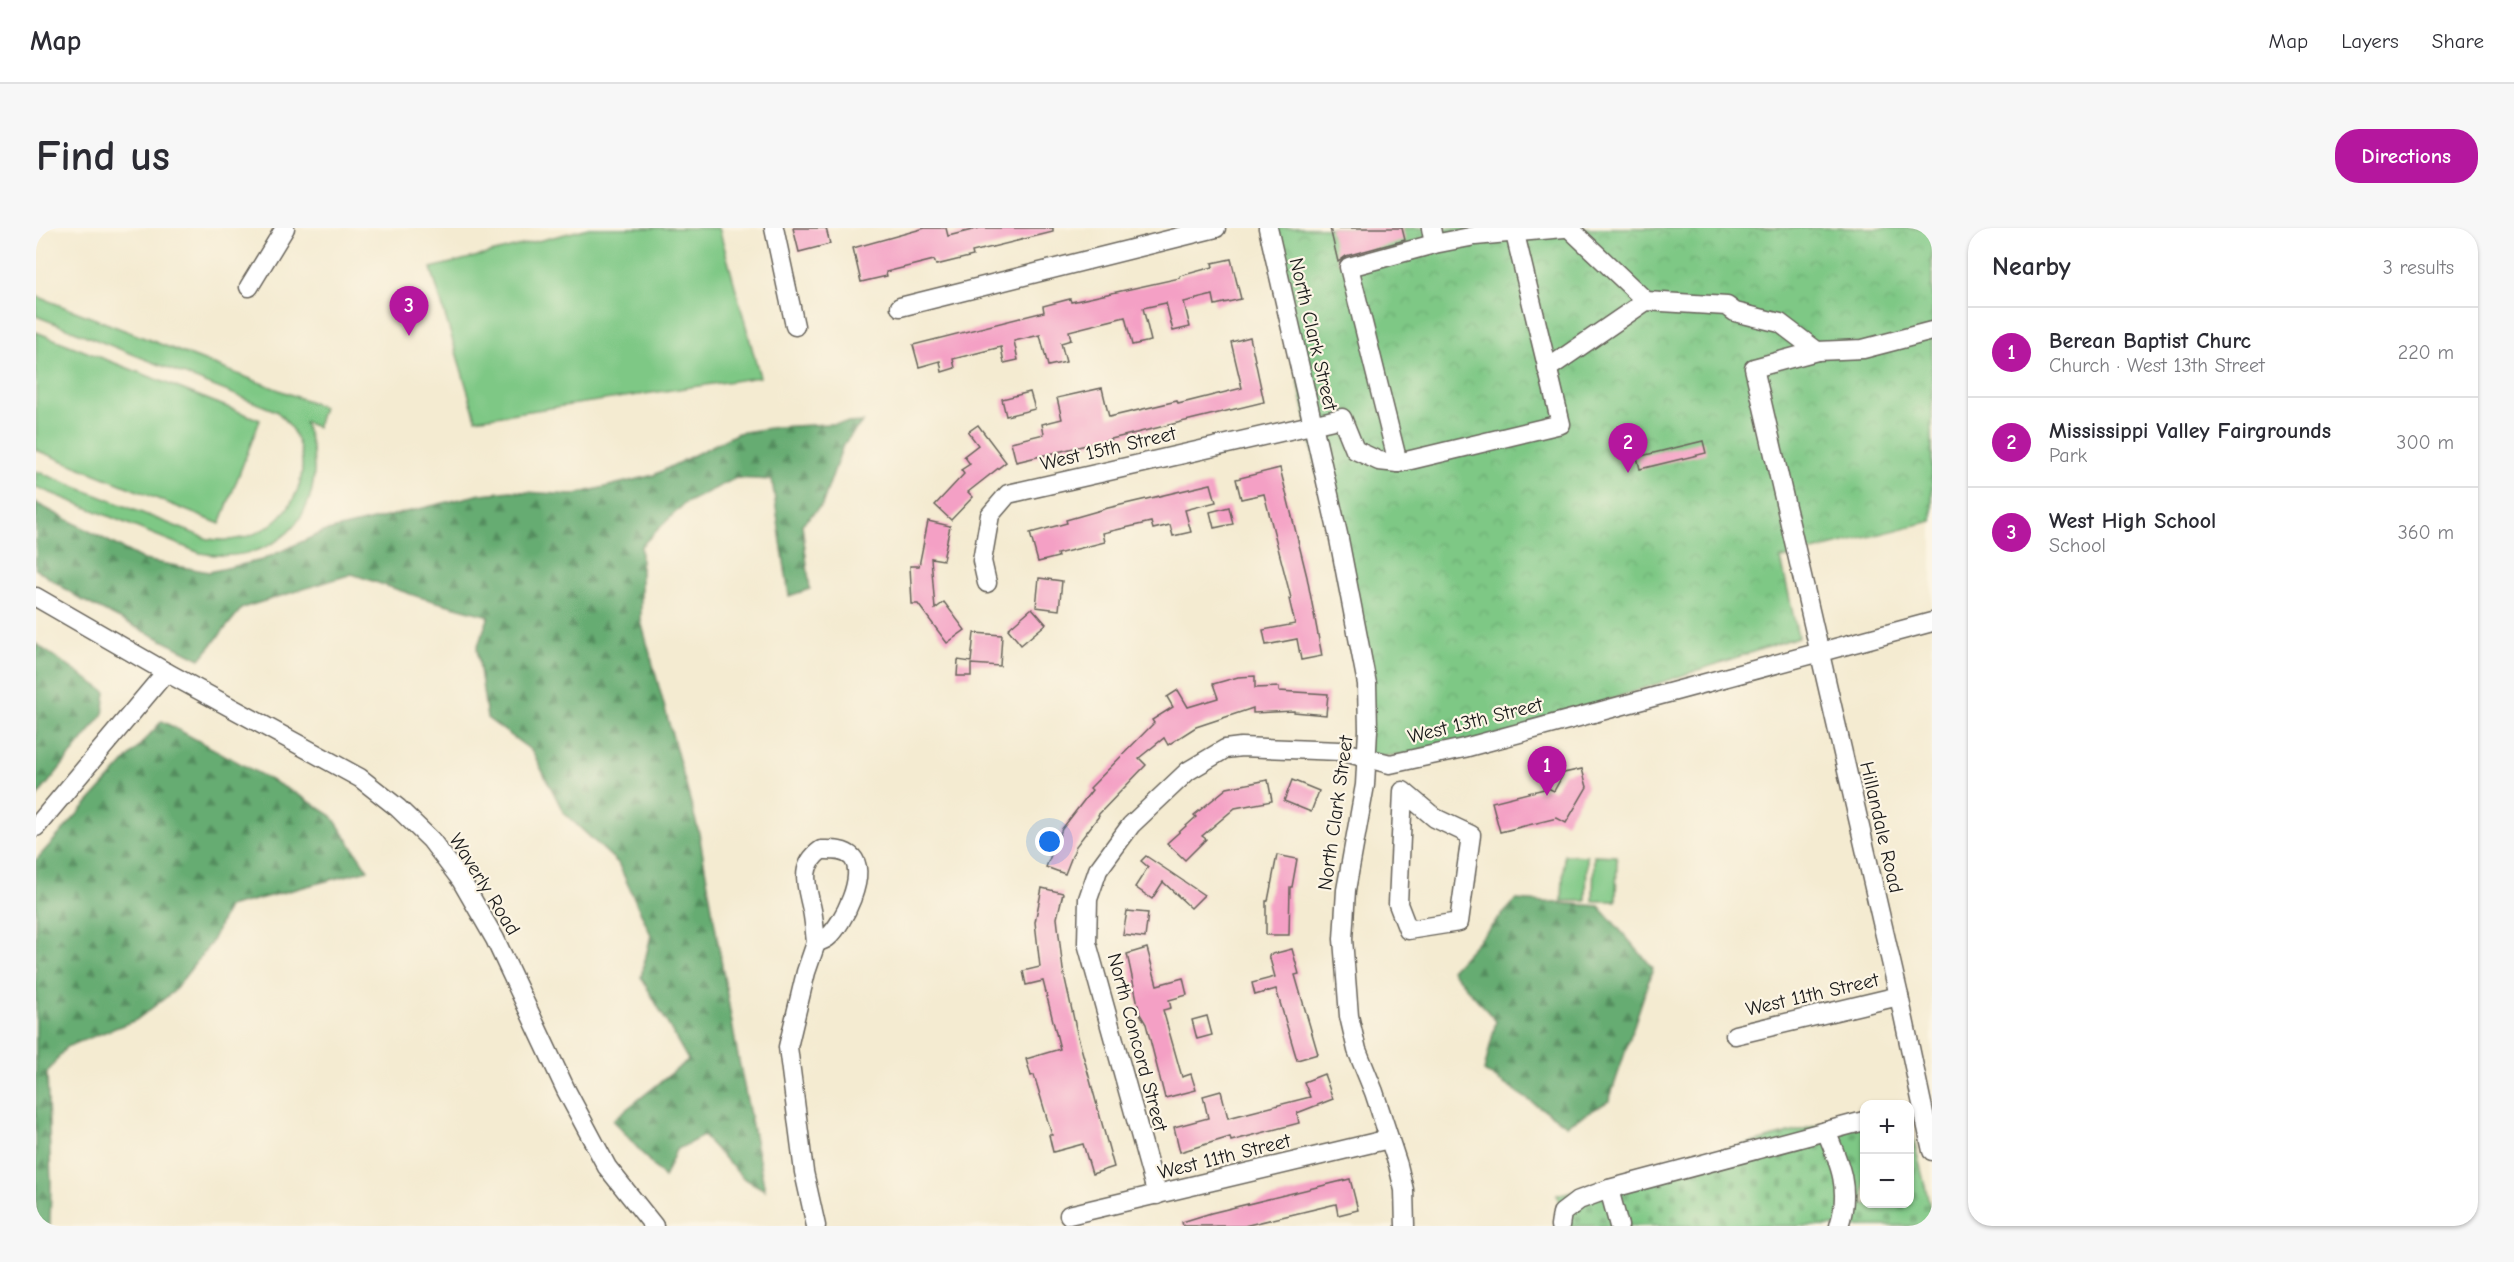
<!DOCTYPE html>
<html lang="en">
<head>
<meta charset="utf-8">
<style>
	:root { --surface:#fff; --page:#f7f7f7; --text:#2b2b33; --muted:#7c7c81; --line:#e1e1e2; --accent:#b5179e }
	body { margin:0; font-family:"Comic Neue",sans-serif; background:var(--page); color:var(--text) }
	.controls { position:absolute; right:18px; bottom:18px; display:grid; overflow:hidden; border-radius:12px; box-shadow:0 2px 4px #0004 }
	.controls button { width:54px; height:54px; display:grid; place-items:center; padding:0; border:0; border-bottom:2px solid var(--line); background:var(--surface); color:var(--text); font:30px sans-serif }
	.you { position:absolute; left:1014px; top:614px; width:21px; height:21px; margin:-15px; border:4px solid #fff; border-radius:50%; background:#1a73e8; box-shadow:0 0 0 9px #1a73e833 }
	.badge { display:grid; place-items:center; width:39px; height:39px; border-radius:50%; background:var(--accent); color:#fff; font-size:20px; font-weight:700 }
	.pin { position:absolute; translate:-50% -50px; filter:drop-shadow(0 2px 3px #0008) }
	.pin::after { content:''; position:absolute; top:32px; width:21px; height:18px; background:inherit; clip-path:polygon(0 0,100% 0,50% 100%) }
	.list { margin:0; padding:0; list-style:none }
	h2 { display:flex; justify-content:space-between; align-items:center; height:78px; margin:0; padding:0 24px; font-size:26px }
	h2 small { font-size:20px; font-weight:400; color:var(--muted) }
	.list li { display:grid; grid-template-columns:39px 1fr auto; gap:18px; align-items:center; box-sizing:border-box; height:90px; padding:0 24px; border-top:2px solid var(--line) }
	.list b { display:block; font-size:22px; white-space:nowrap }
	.list p { margin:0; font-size:20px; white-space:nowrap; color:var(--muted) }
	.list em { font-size:20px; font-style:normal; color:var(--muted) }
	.map { position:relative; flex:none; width:1896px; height:998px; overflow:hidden; border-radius:24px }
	header { display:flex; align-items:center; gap:36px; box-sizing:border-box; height:84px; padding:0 30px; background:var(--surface); border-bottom:2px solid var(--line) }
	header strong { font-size:28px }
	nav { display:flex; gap:33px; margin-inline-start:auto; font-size:21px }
	.intro { display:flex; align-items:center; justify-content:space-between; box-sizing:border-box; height:144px; padding:0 36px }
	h1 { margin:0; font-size:42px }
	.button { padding:15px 27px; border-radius:24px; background:var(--accent); color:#fff; font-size:21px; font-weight:700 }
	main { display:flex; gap:36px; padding:0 36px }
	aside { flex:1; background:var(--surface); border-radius:24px; box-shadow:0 2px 4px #0004 }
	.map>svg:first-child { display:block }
	.forest { fill:url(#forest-firs); stroke:#416447; stroke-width:1.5 }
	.cemetery { fill:url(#cemetery-stones); stroke:#4d7250; stroke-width:1.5 }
	.park { fill:url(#park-crowns); stroke:#4d7250; stroke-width:1.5 }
	.pitch { fill:#7ec885; stroke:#4d7250; stroke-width:1.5 }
	.building { fill:#f4a0c5 }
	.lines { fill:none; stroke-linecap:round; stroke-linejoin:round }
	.minor-casing { stroke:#68645b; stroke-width:21 }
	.minor { stroke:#fff; stroke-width:18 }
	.labels { text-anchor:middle; stroke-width:4.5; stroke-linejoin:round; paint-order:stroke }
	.street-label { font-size:20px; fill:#1c1c1c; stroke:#fcf5e5 }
</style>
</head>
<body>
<header>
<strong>Map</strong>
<nav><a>Map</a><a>Layers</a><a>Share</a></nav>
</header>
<div class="intro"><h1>Find us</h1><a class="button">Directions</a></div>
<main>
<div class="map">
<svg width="1896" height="998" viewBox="0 0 1896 998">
	<defs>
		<pattern id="forest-firs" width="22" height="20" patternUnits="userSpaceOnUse" patternTransform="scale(1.5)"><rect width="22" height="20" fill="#66ac72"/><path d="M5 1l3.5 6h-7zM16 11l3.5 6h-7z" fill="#538b5d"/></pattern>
		<pattern id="cemetery-stones" width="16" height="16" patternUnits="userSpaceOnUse" patternTransform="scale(1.5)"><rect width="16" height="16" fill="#7ec885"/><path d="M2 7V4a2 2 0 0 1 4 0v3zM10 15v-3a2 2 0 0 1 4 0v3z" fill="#6cab72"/></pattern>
		<pattern id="park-crowns" width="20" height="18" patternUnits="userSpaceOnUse" patternTransform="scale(1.5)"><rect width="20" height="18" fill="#7ec885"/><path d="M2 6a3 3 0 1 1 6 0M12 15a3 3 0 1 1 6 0" fill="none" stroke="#6cab72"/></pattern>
	</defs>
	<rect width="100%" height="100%" fill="#fcf5e5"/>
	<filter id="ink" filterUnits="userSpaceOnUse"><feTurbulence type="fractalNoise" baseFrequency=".0167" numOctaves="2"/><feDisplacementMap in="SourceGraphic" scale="12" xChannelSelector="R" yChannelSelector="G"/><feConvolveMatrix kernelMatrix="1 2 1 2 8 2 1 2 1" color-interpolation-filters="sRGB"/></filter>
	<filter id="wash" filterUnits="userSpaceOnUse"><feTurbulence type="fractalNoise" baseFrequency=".008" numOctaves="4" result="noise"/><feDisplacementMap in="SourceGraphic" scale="24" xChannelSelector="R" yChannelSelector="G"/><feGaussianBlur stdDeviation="1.35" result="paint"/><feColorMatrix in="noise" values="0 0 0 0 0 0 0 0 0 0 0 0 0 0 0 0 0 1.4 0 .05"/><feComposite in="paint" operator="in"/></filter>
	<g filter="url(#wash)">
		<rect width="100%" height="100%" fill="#f4ebd1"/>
		<g class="forest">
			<path d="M826 194 807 217 786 277 766 296 774 361 753 368 736 252 700 250 648 276 605 318V393L663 605 700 818 729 962 707 950 667 908 640 922 628 950 577 892 652 832 605 749 615 707 582 635 528 585 496 523 451 490 441 420 453 388 383 369 316 346 206 380 164 431 46 372 0 341V275L108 332 173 344 226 332 287 304 445 266 475 263 536 267 618 247 702 205 740 199Z"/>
			<path d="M0 416 70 464 67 487 0 570Z"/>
			<path d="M126 493 266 569 296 588 332 642 192 679 175 715 137 764 100 792 30 819 11 845 15 955 14 998H0V632Z"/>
			<path d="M1480 672 1563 678 1617 740 1573 873 1531 897 1448 843 1460 793 1415 742Z"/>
		</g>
		<path class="cemetery" d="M1828 885V976H1874V897L1896 986V998H1529L1521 967Z"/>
		<path class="park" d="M1232 0H1896V293L1745 331 1762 409 1428 520 1331 530 1332 502Z"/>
		<g class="pitch">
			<path d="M553 0H683L724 149 440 191 395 40Z"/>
			<path d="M0 68 287 179 281 199 268 194C301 273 249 341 164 325L0 259V243L172 311C250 323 299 235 240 183L0 88Z"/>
			<path d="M0 104 224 192 184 296 0 222Z"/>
			<path d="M1528 627 1551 628 1550 673H1526Z"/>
			<path d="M1558 627 1581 628 1580 673H1557Z"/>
		</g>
		<g id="blocks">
			<g class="building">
				<path d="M757 0H790L794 16 763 24Z"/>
				<path d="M889 0H910L912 8 944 0H1017V4L936 24 937 28 900 37 898 32 850 44 851 48 825 54 817 20Z"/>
				<path d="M1294 0H1366L1369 12 1310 28 1302 34Z"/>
				<path d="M1195 31 1205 71 1179 77 1177 67 1148 74 1154 99 1137 103 1130 75 1107 80 1115 113 1096 117 1089 89 1033 103 1035 112 1025 115 1030 134 1012 138 1004 107 978 113 982 132 968 135 965 119 917 131 919 140 906 144 904 133 883 139 877 117 1008 84 1007 78 1034 71 1035 74 1144 50V48L1177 39 1176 35Z"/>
				<path d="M1214 109 1228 174 980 234 975 214 1008 206 1006 196 1026 191 1021 170 1066 160 1073 189 1141 173 1142 176 1206 160 1195 114Z"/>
				<path d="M994 164 999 181 970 188 966 171Z"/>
				<path d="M942 197 970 234 932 264 937 269 915 292 899 277 928 246 925 242 934 236 928 228 942 217 932 204Z"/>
				<path d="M1667 213 1670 225 1604 241 1601 229Z"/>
				<path d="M1244 240 1271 349 1286 428 1265 432 1261 411 1230 417 1227 402 1259 396 1253 371 1255 370 1228 266 1205 271 1200 251Z"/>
				<path d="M1175 256 1180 274 1149 282 1155 304 1137 308 1134 297 1117 301 1115 294 1067 305 1069 314 1021 326 1022 329 1002 334 994 305 1031 295 1030 292 1072 280Z"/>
				<path d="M1193 279 1197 296 1178 300 1174 284Z"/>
				<path d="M892 293 914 298 907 332 895 330 899 381 908 374 929 402 911 415 882 376H876L874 338H883Z"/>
				<path d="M1003 350 1026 353 1023 382 1000 379Z"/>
				<path d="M996 380 1010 396 985 417 972 401Z"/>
				<path d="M938 405 966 407 964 438 935 436V448H921L922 432 935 434Z"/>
				<path d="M1219 448V460L1243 459V463L1292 466 1290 487 1258 484V483L1217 485V480L1160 499 1132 517 1128 510 1103 530 1110 537 1062 587 1063 588 1040 618 1029 646 1010 639 1026 601 1056 562 1054 560 1118 495 1116 492 1137 479 1131 469 1142 462 1152 479 1182 470 1177 456 1202 449Z"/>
				<path d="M1546 541 1551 559 1530 595 1521 590 1464 604 1456 574 1512 560 1518 563 1528 545Z"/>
				<path d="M1232 552 1236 573 1199 580 1166 608 1170 611 1149 632 1131 615 1160 589 1158 587 1191 560Z"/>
				<path d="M1256 552 1283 563 1275 584 1248 573Z"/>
				<path d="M1241 627 1261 631 1256 659H1254L1253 707H1230V673H1232Z"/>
				<path d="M1110 628 1134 644 1168 667 1155 680 1127 654 1116 671 1099 659 1112 639 1105 633Z"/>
				<path d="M1006 660 1027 665 1021 690 1027 742 1041 805 1078 939 1056 946 1047 916 1017 924 1013 907H1016L998 847 995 848 990 831 1024 821 1007 753 990 757 987 743 1004 739 999 694Z"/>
				<path d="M1091 683 1112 685 1109 710 1087 707Z"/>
				<path d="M1111 720 1121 757 1147 750 1151 767 1133 772 1135 780 1127 782 1146 849 1155 846 1160 862 1129 870 1110 796 1104 786 1091 726Z"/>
				<path d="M1256 721 1263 746 1259 747 1282 826 1261 832 1240 761 1219 767 1216 755 1239 749 1233 727Z"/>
				<path d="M1171 788 1176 807 1161 811 1156 792Z"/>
				<path d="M1288 846 1297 871 1261 885 1263 895 1195 913 1194 909 1144 924 1138 899 1172 890 1167 868 1185 863 1192 890 1274 869 1268 854Z"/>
				<path d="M1314 951 1322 982 1302 987 1300 976 1208 998H1147L1146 994 1175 985Z"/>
			</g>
		</g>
	</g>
	<g filter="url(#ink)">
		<use href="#blocks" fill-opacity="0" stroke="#68645b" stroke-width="1.5"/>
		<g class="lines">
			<defs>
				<g id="minor">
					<path d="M738 0 759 98"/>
					<path d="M1232 0 1302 306 1331 456 1332 502 1329 557 1310 662 1307 711 1313 788 1321 822 1338 864 1362 937 1368 962 1369 998"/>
					<path d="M1395 0 1398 16 1439 8 1528 0"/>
					<path d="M1533 0 1610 73 1691 78 1699 84 1744 95 1781 123 1718 140 1863 768 1896 923"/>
					<path d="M213 59 249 0"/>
					<path d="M864 79 1180 0"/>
					<path d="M1781 123 1827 121 1896 103"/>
					<path d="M1511 141 1610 73"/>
					<path d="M1362 235 1313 39 1398 16"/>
					<path d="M951 355 946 333 954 287 972 266 1306 190 1319 222 1343 233 1362 235 1525 196 1479 6"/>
					<path d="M0 369 130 444 324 550 362 580 395 612 425 652 459 711 530 862 571 939 618 998"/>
					<path d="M1367 563 1399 590 1435 607 1423 694 1372 702 1362 676Z"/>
					<path d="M0 599 130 444"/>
					<path d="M785 622C795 622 808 621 816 629 832 646 807 696 792 709 789 712 784 713 780 715 779 704 778 692 776 682 771 658 762 639 785 622Z"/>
					<path d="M780 715 770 744 752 819 768 944 780 998"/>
					<path d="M1699 807 1863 768"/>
					<path d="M1790 903C1804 936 1815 962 1803 998"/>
					<path d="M1573 961 1828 893"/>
					<path d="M1121 967 1051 715 1052 671 1062 642 1095 597 1152 543 1189 521 1205 519 1304 523 1354 536 1428 520 1896 394"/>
					<path d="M1033 987 1353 911"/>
					<path d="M1524 998 1526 985 1543 972 1573 961 1583 998"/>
				</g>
			</defs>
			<use href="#minor" class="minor-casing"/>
			<use href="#minor" class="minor"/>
		</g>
	</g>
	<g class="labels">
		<g class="street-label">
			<text transform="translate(1278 106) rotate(77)" y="7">North Clark Street</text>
			<text transform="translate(1072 220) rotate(-13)" y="7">West 15th Street</text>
			<text transform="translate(1439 492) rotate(-14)" y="7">West 13th Street</text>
			<text transform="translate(1299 585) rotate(-82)" y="7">North Clark Street</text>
			<text transform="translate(1846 599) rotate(77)" y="7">Hillandale Road</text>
			<text transform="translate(449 656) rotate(58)" y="7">Waverly Road</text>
			<text transform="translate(1776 766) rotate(-13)" y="7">West 11th Street</text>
			<text transform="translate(1102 814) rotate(75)" y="7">North Concord Street</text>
			<text transform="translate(1188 928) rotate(-14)" y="7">West 11th Street</text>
		</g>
	</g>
</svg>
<div class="controls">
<button>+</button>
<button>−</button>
</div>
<div class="you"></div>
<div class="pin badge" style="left:1511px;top:568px">1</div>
<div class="pin badge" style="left:1592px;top:245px">2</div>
<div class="pin badge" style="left:373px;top:108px">3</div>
</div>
<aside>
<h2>Nearby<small>3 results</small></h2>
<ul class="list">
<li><span class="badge">1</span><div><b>Berean Baptist Churc</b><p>Church · West 13th Street</p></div><em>220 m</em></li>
<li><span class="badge">2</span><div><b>Mississippi Valley Fairgrounds</b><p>Park</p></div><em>300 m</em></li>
<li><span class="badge">3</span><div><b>West High School</b><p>School</p></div><em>360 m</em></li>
</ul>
</aside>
</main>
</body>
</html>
